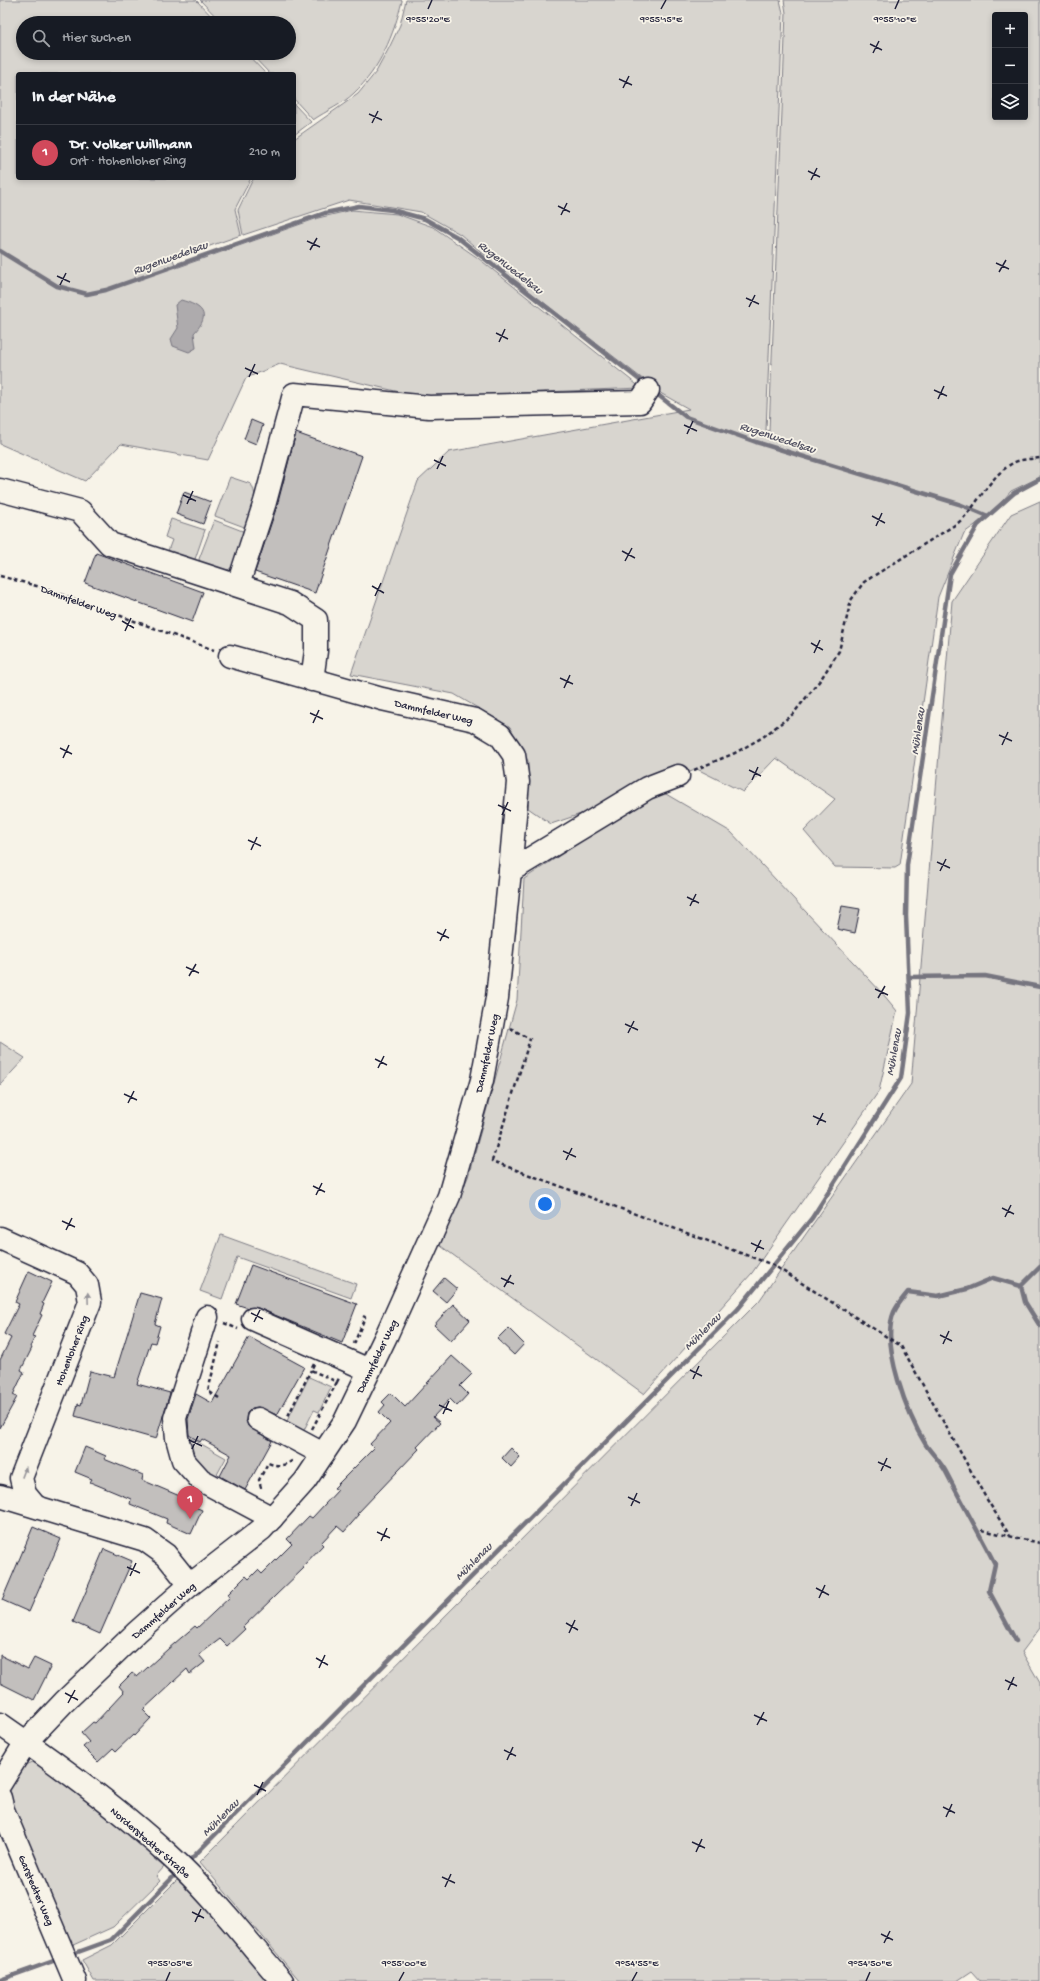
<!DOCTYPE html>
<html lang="de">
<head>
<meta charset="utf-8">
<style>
	:root { --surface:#171b24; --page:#20242c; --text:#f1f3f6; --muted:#9ea1a6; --line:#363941; --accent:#d1495b }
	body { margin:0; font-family:"Gochi Hand",sans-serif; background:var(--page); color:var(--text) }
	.controls { position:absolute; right:12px; top:12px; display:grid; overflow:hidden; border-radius:4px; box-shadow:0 2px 6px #0003 }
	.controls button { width:36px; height:36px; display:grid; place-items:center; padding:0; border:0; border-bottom:1px solid var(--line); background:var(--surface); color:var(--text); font:20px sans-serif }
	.you { position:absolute; left:545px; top:1204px; width:14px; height:14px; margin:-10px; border:3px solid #fff; border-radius:50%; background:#1a73e8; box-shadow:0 0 0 6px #1a73e833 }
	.badge { display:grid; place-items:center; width:26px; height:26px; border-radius:50%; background:var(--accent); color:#fff; font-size:13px; font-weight:700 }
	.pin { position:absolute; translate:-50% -33px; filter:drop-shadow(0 1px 2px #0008) }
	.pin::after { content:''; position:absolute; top:21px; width:14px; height:12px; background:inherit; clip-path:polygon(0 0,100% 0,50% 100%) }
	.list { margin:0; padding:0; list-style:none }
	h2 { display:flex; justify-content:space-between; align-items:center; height:52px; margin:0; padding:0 16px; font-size:17px }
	h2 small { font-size:13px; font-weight:400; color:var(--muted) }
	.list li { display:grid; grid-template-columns:26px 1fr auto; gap:12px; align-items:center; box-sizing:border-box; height:56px; padding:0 16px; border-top:1px solid var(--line) }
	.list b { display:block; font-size:15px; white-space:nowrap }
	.list p { margin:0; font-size:13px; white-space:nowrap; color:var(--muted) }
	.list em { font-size:13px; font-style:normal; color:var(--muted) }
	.icon { flex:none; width:22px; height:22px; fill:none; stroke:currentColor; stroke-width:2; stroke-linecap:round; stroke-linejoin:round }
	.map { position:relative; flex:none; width:1040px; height:1981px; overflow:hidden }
	.search { position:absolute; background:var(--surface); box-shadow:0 2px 6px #0003; left:16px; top:16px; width:280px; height:44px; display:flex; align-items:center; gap:10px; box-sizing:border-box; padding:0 14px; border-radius:22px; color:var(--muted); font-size:15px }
	.panel { position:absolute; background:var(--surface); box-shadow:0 2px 6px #0003; left:16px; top:72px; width:280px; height:108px; border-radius:4px }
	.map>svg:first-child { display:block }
	.green { fill:#d8d5cf; stroke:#7d7c85; fill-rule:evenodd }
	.water { fill:#aeabad; stroke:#76747f }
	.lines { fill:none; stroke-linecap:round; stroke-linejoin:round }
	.stream { stroke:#76747f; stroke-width:4.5 }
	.building { fill:#c2bfbd; stroke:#22223b }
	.minor-casing { stroke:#22223b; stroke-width:25 }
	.major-casing { stroke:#22223b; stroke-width:25 }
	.path { stroke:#22223b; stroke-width:2.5; stroke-dasharray:4 3; stroke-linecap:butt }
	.minor { stroke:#f7f3e8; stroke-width:22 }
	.major { stroke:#f7f3e8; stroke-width:22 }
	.oneway { fill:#97959a }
	.ticks { fill:none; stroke:#22223b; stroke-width:1.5 }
	.labels { text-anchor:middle; stroke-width:3.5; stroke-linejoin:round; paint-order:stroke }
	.street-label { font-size:11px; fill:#22223b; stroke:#f7f3e8 }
	.water-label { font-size:12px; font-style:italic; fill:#535263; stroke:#f7f3e8 }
	.ticks-label { font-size:10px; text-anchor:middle; fill:#22223b; stroke:#f7f3e8; stroke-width:3.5; stroke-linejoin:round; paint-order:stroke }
</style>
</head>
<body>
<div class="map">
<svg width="1040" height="1981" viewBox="0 0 1040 1981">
	<rect width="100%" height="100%" fill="#f7f3e8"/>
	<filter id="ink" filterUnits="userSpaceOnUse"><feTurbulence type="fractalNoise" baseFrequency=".025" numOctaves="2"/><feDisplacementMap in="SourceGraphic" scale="8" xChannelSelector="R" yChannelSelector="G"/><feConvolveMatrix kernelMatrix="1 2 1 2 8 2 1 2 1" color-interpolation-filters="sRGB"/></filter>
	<g filter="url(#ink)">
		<g class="green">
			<path d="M0 0H196L218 23H23V53H246L266 74H18V178H251L235 209 241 235 173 259 176 268 318 218 352 210 397 214 433 227 478 258 641 388 421 397 280 364 246 378 208 460 121 444 85 481 0 444Z"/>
			<path d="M200 0H402V1C394 34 380 69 354 93 343 104 326 111 313 120L294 99V74H270L250 53H289V23H222Z"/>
			<path d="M406 0H780L783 13 766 430 769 431 786 13 784 0H1040V477L1011 491 993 512 964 533 938 597 900 865 895 868 835 867 804 831 835 799 776 758 743 792 697 769 631 797 551 824 528 808V761L510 727 454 694 351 674 418 481 449 452 689 409 662 394 507 274 460 234 421 212 349 200 243 235 238 210 252 181 255 178H294V139L358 94 376 72 389 48 400 25ZM995 15H1025V117H995Z"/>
			<path d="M294 104 311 122 294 135Z"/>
			<path d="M230 477 251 484C260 502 253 510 247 528L215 516Z"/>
			<path d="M1040 501V1628L1022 1652 1040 1683V1981H981L972 1971 957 1981H300L200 1862 759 1301 911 1084 952 601 1011 514Z"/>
			<path d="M171 519 205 530 193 565 166 556 172 540 165 537Z"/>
			<path d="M214 520 245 532 234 566 223 573 201 565 199 559Z"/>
			<path d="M659 790 731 832 883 994 897 1011 879 1091 752 1273 644 1394 438 1244 468 1177 517 1000 524 879Z"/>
			<path d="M0 1042 25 1058 0 1085Z"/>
			<path d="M221 1235 356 1284 351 1298 237 1257 222 1299 200 1291Z"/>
			<path d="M309 1377 331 1387 319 1412 314 1410 302 1434 285 1425Z"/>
			<path d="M180 1432 226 1458 214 1480 204 1474Z"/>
			<path d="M32 1762C69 1772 126 1830 156 1856L154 1859 164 1867 156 1876 160 1881 113 1927 71 1946 10 1800C9 1779 11 1770 32 1762Z"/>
			<path d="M177 1880 201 1899 268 1981H94L82 1960 112 1945Z"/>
		</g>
		<path class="water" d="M181 300C202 306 212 314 194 333L196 348 189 352 173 346 171 339 178 328 175 305Z"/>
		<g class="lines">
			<g class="stream">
				<path d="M0 251 57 286 87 294 106 290 325 213 359 206 392 210 425 219 457 237 646 385"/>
				<path d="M653 391 686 417 756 442 959 504 988 516"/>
				<path d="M909 977 985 976 1040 987"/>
				<path d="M1021 1286 1025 1302 1040 1326"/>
				<path d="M1016 1641 989 1591 995 1564C979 1533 962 1503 946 1472 941 1462 932 1454 926 1445 908 1416 880 1345 894 1312 897 1305 903 1298 908 1292L938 1296 967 1289 993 1278 1021 1286 1040 1267"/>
				<path d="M187 1863 738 1309 812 1218 901 1078 910 1013 906 916 907 865 950 574 978 525 1014 493 1040 479"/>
				<path d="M70 1955 111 1940 179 1871"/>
				<path d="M0 1980 59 1959"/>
			</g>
		</g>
		<g class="building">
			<path d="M251 420 263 425 256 444 244 439Z"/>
			<path d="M296 433 362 456 315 593 255 572 277 506Z"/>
			<path d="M184 492 211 502 203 524 176 514Z"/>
			<path d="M96 553 203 592 192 622 85 583Z"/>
			<path d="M842 906 860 909 855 933 837 929Z"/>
			<path d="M251 1265 357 1304 342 1343 258 1308H248L236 1304Z"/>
			<path d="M29 1271 52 1282 42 1303 44 1304 40 1314 42 1315 32 1336 35 1337 30 1347 32 1348 21 1370 24 1372 13 1395 17 1397 0 1428V1360L11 1338 4 1334 19 1304 15 1302Z"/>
			<path d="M444 1278 457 1289 446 1302 433 1291Z"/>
			<path d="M140 1293 162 1299 155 1324 160 1326 155 1343 151 1342 137 1384 170 1393 156 1439 75 1416 78 1404 81 1405 90 1371 114 1377Z"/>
			<path d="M453 1304 470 1320 451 1341 434 1325Z"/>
			<path d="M508 1328 524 1344 514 1355 497 1339Z"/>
			<path d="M249 1337 304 1367 277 1415 258 1407 252 1408 247 1413 246 1420 248 1426 272 1441 245 1490 220 1476 231 1455 202 1439 200 1442 189 1435 188 1419 196 1394 212 1403Z"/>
			<path d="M452 1356 472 1374 460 1386 468 1394 457 1406 450 1399 433 1417 440 1423 417 1447 419 1449 357 1514 359 1515 344 1532 337 1526 321 1543 323 1545 302 1567 304 1568 243 1627 245 1629 227 1646 220 1639 199 1655 205 1662 190 1674 187 1669 143 1710 151 1718 134 1736 133 1735 116 1751 113 1748 98 1762 83 1747 89 1742 81 1733 93 1722 95 1723 124 1692 119 1686 132 1673 137 1677 168 1649 195 1626 197 1628 230 1597 227 1595 246 1576 249 1579 258 1570 262 1574 292 1544 287 1539 309 1516 312 1518 338 1490 334 1488 374 1448 370 1444 390 1423 379 1412 385 1405 382 1402 391 1393 405 1407Z"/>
			<path d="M85 1447 106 1456 104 1459 143 1475 142 1480 182 1497 181 1501 202 1510 191 1534 166 1523 167 1519 130 1504 131 1499 90 1482 92 1479 75 1472Z"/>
			<path d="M511 1448 520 1457 511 1467 502 1458Z"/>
			<path d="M33 1527 61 1539 29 1612 2 1600Z"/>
			<path d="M104 1549 132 1561 100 1634 73 1622Z"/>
			<path d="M0 1655 28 1669 34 1658 51 1666 34 1700 0 1683Z"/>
		</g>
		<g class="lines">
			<defs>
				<g id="minor">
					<path d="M0 490 80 511 110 544 290 603 316 620V651L312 680"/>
					<path d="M238 585 265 502 294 394 429 407 640 402 648 390"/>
					<path d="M510 871 647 788 678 776"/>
					<path d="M0 1238 77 1273 87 1285 90 1302 21 1478 25 1494 35 1506"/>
					<path d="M207 1317 175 1418 177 1438 183 1460 201 1480 272 1518"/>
					<path d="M253 1319 369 1370"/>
					<path d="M258 1419 323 1454"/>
					<path d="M0 1496 145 1540 166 1555 190 1585"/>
					<path d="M0 1784 26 1742 64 1702 137 1632 190 1585 262 1529 305 1481 345 1421 387 1334 449 1196 482 1080 497 998 510 871 518 782 514 755 500 735 475 720 382 699 230 656"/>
					<path d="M0 1798 3 1810 75 1981"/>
				</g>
				<path id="major" d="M0 1724C58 1764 116 1806 168 1854 210 1892 245 1938 282 1981"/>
			</defs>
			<use href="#minor" class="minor-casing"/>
			<use href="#major" class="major-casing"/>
			<g class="path">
				<path d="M0 576 44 588 214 650"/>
				<path d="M694 770 735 753 763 737 793 714 821 679 839 651 851 600 864 582 958 523C978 506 988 477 1013 463 1020 459 1032 459 1040 458"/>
				<path d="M510 1028 530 1039 492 1161 773 1265 901 1346 986 1498 1010 1536"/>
				<path d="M224 1323 238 1329"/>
				<path d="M354 1344 365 1317 363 1316"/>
				<path d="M314 1364 311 1370 337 1382 340 1376"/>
				<path d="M219 1398 208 1391 220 1342"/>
				<path d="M288 1416 311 1370"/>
				<path d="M312 1429 337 1382"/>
				<path d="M261 1488 259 1480 268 1463C278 1467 287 1466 294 1459"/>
				<path d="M982 1530 1040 1543"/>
			</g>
			<use href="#minor" class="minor"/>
			<use href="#major" class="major"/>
		</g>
		<defs><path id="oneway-solid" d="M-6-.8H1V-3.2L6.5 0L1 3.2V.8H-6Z"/></defs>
		<g class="oneway">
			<use href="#oneway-solid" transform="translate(88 1298) rotate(-92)"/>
			<use href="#oneway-solid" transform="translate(24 1472) rotate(-69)"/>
		</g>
	</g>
	<path class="ticks" d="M428 9 432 0M661 9 666 0M895 9 899 0M870 44 882 50M873 53 879 41M619 79 632 85M623 88 629 76M369 114 382 120M372 123 378 111M808 171 820 177M811 180 817 168M558 206 570 212M561 215 567 203M307 241 320 247M310 250 317 238M996 263 1009 269M999 272 1006 260M57 276 70 282M60 285 66 273M746 298 759 304M749 307 755 295M496 333 508 339M499 342 505 329M245 368 258 374M249 377 255 364M934 390 947 396M938 399 944 386M684 425 697 431M687 434 693 421M434 460 446 466M437 469 443 456M183 495 196 501M187 504 193 491M872 516 885 523M876 526 882 513M622 551 635 558M625 561 632 548M372 586 384 593M375 596 381 583M122 621 134 628M125 631 131 618M811 643 823 650M814 653 820 640M560 678 573 684M564 688 570 675M310 713 323 719M313 723 319 710M999 735 1012 741M1002 745 1008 732M60 748 72 754M63 758 69 745M749 770 761 776M752 780 758 767M498 805 511 811M502 815 508 802M248 840 261 846M251 850 257 837M937 862 950 868M940 871 946 859M687 897 699 903M690 906 696 894M437 932 449 938M440 941 446 929M186 967 199 973M189 976 196 964M875 989 888 995M878 998 885 986M625 1024 638 1030M628 1033 634 1021M375 1059 387 1065M378 1068 384 1056M124 1094 137 1100M128 1103 134 1091M813 1116 826 1122M817 1125 823 1113M563 1151 576 1157M566 1160 572 1148M313 1186 325 1192M316 1195 322 1183M1002 1208 1014 1214M1005 1217 1011 1205M62 1221 75 1227M66 1230 72 1218M751 1243 764 1249M755 1252 761 1240M501 1278 514 1284M504 1287 511 1275M251 1313 263 1319M254 1322 260 1310M940 1335 952 1341M943 1344 949 1331M690 1370 702 1376M693 1379 699 1366M439 1405 452 1411M443 1414 449 1401M189 1440 202 1446M192 1449 198 1436M878 1462 891 1468M881 1471 887 1458M628 1497 640 1503M631 1506 637 1493M377 1532 390 1538M381 1541 387 1528M127 1567 140 1573M130 1576 136 1563M816 1588 829 1595M819 1598 825 1585M566 1623 578 1630M569 1633 575 1620M316 1658 328 1665M319 1668 325 1655M1005 1680 1017 1686M1008 1690 1014 1677M65 1693 78 1700M68 1703 75 1690M754 1715 767 1721M757 1725 764 1712M504 1750 516 1756M507 1760 513 1747M254 1785 266 1791M257 1795 263 1782M943 1807 955 1813M946 1817 952 1804M692 1842 705 1848M696 1852 702 1839M442 1877 455 1883M445 1887 451 1874M192 1912 204 1918M195 1922 201 1909M881 1934 893 1940M884 1943 890 1931M166 1981 170 1972M399 1981 404 1972M632 1981 637 1972M866 1981 870 1972"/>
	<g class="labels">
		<g class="street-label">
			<text transform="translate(79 601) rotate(20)" y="4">Dammfelder Weg</text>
			<text transform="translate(434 711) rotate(13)" y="4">Dammfelder Weg</text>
			<text transform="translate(486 1053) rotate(-78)" y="4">Dammfelder Weg</text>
			<text transform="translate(71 1350) rotate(-69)" y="4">Hohenloher Ring</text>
			<text transform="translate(376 1356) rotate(-64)" y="4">Dammfelder Weg</text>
			<text transform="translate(163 1610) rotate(-41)" y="4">Dammfelder Weg</text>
			<text transform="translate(151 1842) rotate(41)" y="4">Norderstedter Straße</text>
			<text transform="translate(37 1890) rotate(67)" y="4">Garstedter Weg</text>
		</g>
		<g class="water-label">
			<text transform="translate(170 257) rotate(-20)" y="4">Rugenwedelsau</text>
			<text transform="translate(511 267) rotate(38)" y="4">Rugenwedelsau</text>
			<text transform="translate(778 437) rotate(18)" y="4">Rugenwedelsau</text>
			<text transform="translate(917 731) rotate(-82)" y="4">Mühlenau</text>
			<text transform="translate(893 1052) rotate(-80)" y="4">Mühlenau</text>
			<text transform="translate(702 1331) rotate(-45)" y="4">Mühlenau</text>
			<text transform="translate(473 1561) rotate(-45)" y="4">Mühlenau</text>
			<text transform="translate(220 1817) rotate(-45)" y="4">Mühlenau</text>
		</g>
	</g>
	<g class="ticks-label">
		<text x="428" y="22">9°55'20"E</text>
		<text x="661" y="22">9°55'15"E</text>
		<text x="895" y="22">9°55'10"E</text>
		<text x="170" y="1966">9°55'05"E</text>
		<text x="404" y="1966">9°55'00"E</text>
		<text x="637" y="1966">9°54'55"E</text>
		<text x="870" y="1966">9°54'50"E</text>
	</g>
</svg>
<div class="controls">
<button>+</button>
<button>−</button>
<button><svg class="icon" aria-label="layers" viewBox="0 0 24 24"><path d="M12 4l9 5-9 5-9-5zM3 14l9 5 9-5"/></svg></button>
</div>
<div class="you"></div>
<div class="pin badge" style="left:190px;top:1519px">1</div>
<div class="search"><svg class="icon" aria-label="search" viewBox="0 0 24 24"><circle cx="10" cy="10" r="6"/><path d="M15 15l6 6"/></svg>Hier suchen</div>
<section class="panel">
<h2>In der Nähe<small></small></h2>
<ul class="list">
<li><span class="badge">1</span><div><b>Dr. Volker Willmann</b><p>Ort · Hohenloher Ring</p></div><em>210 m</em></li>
</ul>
</section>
</div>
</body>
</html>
